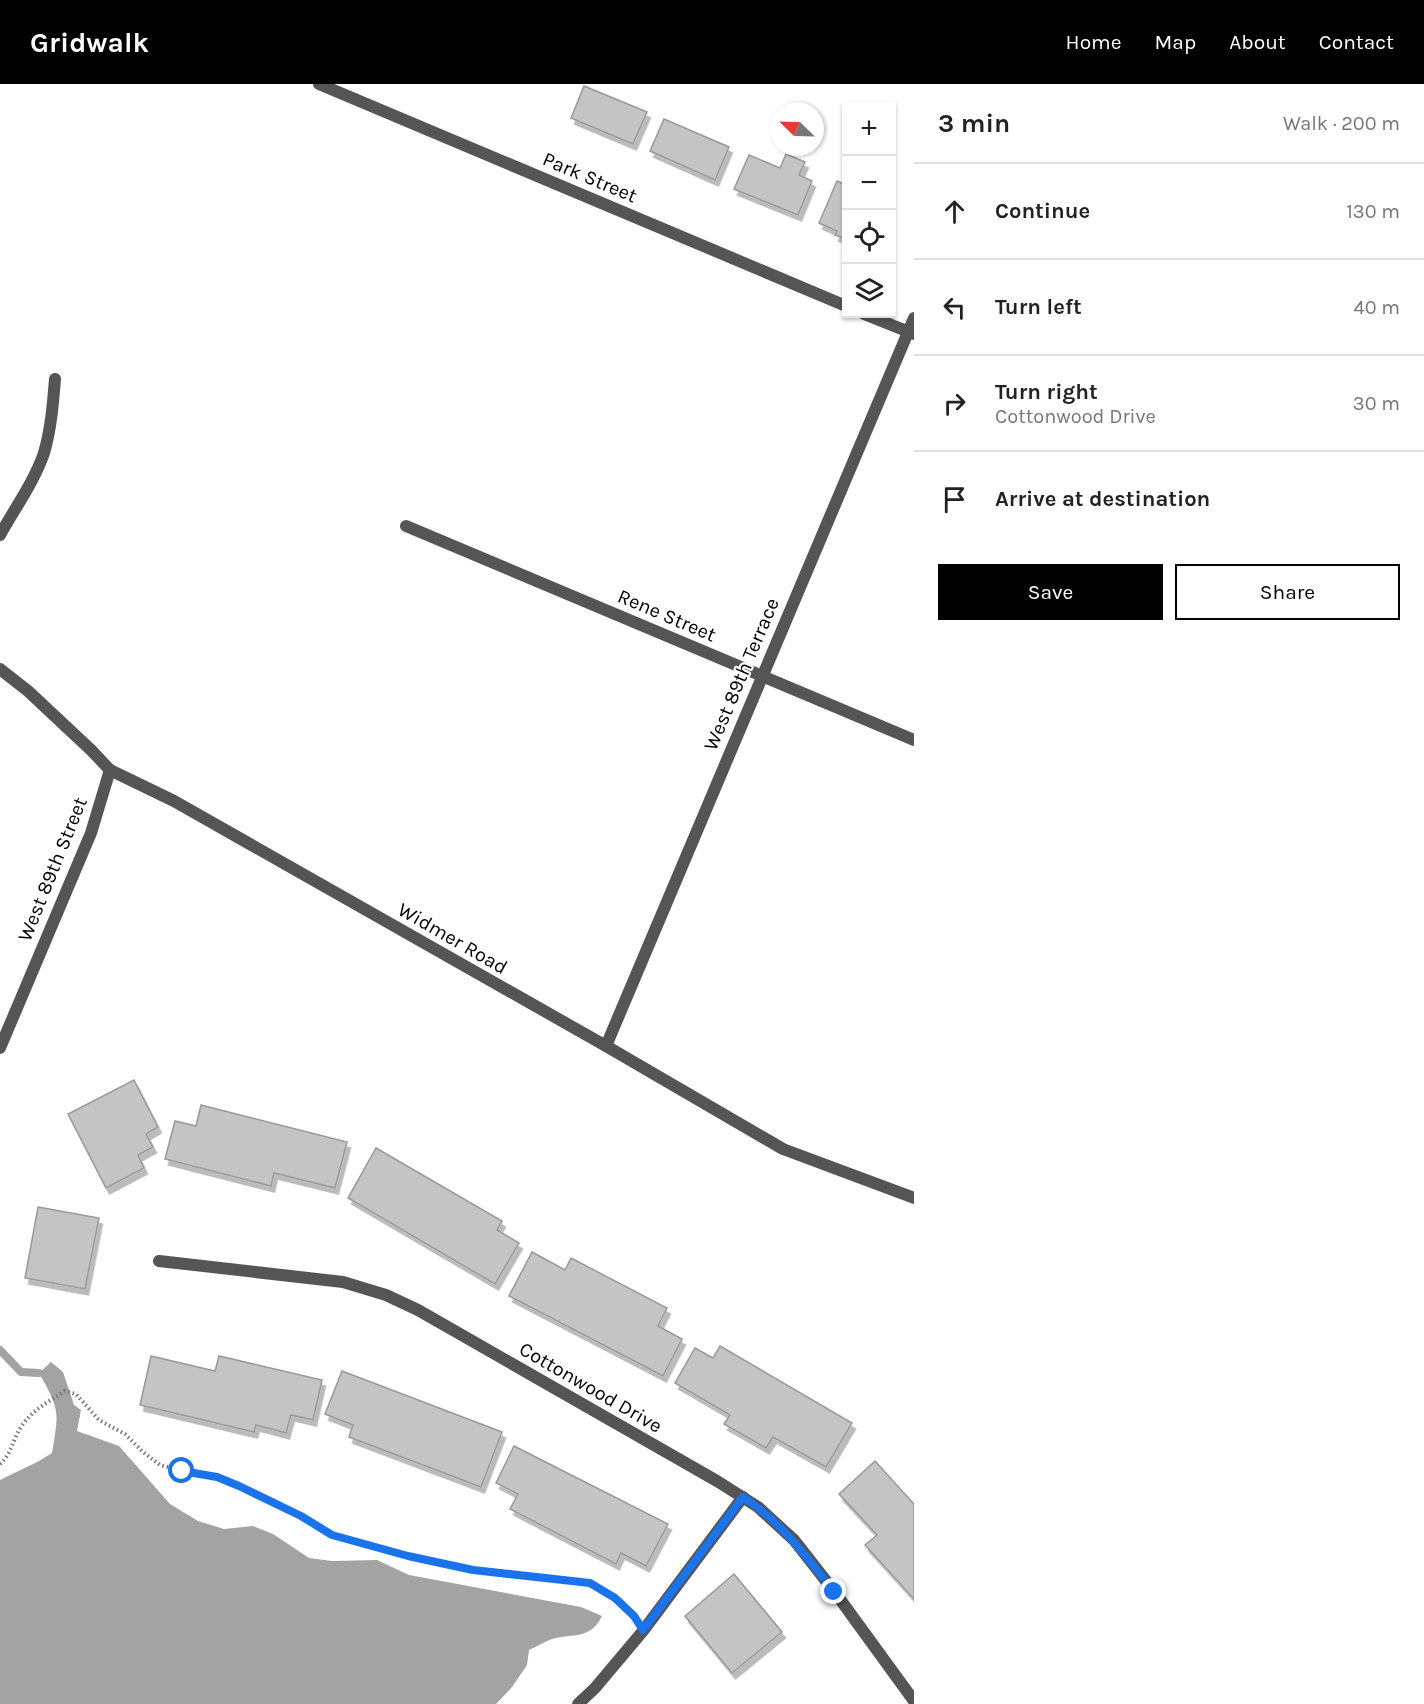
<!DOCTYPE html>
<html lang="en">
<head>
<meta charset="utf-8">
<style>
	:root { --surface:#fff; --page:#f2f2f2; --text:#222; --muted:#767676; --line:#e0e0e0; --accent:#000 }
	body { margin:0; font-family:Karla,sans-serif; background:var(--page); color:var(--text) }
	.controls { position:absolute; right:18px; top:18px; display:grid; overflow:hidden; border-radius:0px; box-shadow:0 2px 4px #0004 }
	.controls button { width:54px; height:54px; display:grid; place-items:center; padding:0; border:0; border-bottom:2px solid var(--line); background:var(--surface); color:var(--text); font:30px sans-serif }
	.compass { position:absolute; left:770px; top:18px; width:54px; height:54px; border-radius:50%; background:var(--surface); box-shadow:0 2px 4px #0004; rotate:293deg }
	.stop { position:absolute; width:18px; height:18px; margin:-14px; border:4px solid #1a73e8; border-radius:50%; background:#fff }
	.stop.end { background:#1a73e8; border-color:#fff; box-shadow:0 2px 6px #0008 }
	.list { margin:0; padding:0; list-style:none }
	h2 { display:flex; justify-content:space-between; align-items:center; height:78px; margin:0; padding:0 24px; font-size:26px }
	h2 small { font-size:20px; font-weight:400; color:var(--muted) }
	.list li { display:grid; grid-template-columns:39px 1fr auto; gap:18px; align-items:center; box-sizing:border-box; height:96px; padding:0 24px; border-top:2px solid var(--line) }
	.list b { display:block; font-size:22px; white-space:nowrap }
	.list p { margin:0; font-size:20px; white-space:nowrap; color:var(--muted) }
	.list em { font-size:20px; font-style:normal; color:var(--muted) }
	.actions { display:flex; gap:12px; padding:18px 24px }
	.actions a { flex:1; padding:14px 0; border:2px solid var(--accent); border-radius:0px; text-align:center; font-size:21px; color:var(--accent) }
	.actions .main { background:var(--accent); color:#fff }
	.icon { flex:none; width:33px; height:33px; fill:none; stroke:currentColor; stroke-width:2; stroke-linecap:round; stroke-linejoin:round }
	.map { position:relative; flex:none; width:914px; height:1620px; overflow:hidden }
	header { display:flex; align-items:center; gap:36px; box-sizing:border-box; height:84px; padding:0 30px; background:var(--accent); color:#fff }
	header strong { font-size:28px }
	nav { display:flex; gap:33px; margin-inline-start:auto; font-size:21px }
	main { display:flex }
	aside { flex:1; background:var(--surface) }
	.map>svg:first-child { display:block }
	.water { fill:#a3a3a3 }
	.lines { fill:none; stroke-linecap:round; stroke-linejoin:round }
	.stream { stroke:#a3a3a3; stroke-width:8 }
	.building { fill:#c4c4c4; stroke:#999; stroke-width:1.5; filter:url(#shadow) }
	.path { stroke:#777; stroke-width:4; stroke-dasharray:1.5 3; stroke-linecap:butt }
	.service { stroke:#555; stroke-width:12 }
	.minor { stroke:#555; stroke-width:12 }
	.route { stroke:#1a73e8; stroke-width:8 }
	.labels { text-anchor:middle; stroke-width:4.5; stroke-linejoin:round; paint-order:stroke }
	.street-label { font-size:20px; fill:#000; stroke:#fff }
</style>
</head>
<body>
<header>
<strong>Gridwalk</strong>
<nav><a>Home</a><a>Map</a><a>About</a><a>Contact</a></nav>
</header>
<main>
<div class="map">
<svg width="914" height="1620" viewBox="0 0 914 1620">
	<defs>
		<filter id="shadow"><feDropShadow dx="3.5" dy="6" stdDeviation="0" flood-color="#0004"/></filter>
	</defs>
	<rect width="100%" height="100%" fill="#fff"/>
	<path class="water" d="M51 1278 63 1288 74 1321 81 1326 77 1347 119 1362 170 1420 198 1437 224 1445 253 1442 273 1450 309 1474 332 1477 377 1476 409 1491 581 1523 602 1532C590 1556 574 1549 552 1555 544 1558 536 1563 529 1566L527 1581 512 1603 496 1620H0V1396L39 1377 52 1369C59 1327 60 1326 39 1289Z"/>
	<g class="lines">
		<path class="stream" d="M0 1266 21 1288 39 1289"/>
	</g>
	<g class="building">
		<path d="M584 2 647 28 633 60 571 34Z"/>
		<path d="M664 35 729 63 715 96 650 67Z"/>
		<path d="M786 70 805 78 799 91 812 97 798 131 734 105 749 71 780 84Z"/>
		<path d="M837 97 846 101V155L835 151 837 147 819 139Z"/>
		<path d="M134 996 158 1043 146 1050 153 1063 138 1071 144 1084 106 1104 68 1030Z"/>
		<path d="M201 1021 347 1058 335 1104 274 1089 271 1102 165 1075 175 1037 196 1042Z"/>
		<path d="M376 1064 502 1137 497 1146 519 1159 495 1200 348 1114Z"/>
		<path d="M38 1123 99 1134 85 1205 25 1194Z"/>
		<path d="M532 1168 565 1186 571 1174 667 1224 658 1242 682 1255 663 1292 509 1212Z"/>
		<path d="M720 1262 852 1339 826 1383 773 1353 766 1364 724 1340 730 1331 675 1299 695 1264 713 1274Z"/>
		<path d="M151 1272 215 1287 219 1272 322 1296 313 1336 291 1331 286 1349 256 1341 254 1348 140 1321Z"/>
		<path d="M342 1287 502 1348 481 1403 349 1353 353 1341 325 1330Z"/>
		<path d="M514 1362 668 1440 646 1482 621 1469 616 1480 510 1425 518 1410 496 1399Z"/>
		<path d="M875 1377 914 1420V1515L865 1461 877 1451 839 1410Z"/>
		<path d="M734 1490 782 1548 732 1589 685 1532Z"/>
	</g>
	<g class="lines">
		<path class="path" d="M0 1380C11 1371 13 1355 21 1343 32 1326 48 1318 65 1307L76 1310 99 1336 125 1350 143 1368 160 1381 182 1387 217 1393 301 1432 332 1451 442 1481 473 1487 590 1499 615 1513 633 1532"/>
		<path class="service" d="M578 1620 595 1604 643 1547 743 1413"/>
		<g class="minor">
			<path d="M319 0 846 222"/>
			<path d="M864 230 914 250"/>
			<path d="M406 442 914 656"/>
			<path d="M0 451C15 424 34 398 44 369 51 345 53 320 55 295"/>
			<path d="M0 585 28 607 91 666 110 686 174 717 606 962 783 1065 914 1114"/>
			<path d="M606 962 914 234"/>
			<path d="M0 964 91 749 110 686"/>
			<path d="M159 1177 343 1198 386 1211 418 1226 717 1397 758 1423 794 1456 834 1507 914 1617"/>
		</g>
	</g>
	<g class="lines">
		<path class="route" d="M182 1387 217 1393 239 1402 301 1432 332 1451 408 1472 473 1486 590 1499 615 1514 634 1532 643 1546 743 1413C781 1438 806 1472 834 1508"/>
	</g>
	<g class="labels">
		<g class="street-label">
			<text transform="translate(590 93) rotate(23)" y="7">Park Street</text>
			<text transform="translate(667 531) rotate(23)" y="7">Rene Street</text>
			<text transform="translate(741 590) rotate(-67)" y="7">West 89th Terrace</text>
			<text transform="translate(52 785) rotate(-68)" y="7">West 89th Street</text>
			<text transform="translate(453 854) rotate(30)" y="7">Widmer Road</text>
			<text transform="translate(591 1303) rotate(30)" y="7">Cottonwood Drive</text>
		</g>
	</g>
</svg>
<div class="controls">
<button>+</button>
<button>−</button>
<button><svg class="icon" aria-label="locate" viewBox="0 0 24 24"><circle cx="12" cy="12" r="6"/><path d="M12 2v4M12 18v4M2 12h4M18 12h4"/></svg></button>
<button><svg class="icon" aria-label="layers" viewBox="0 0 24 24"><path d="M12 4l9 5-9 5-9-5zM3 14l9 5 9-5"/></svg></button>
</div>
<svg class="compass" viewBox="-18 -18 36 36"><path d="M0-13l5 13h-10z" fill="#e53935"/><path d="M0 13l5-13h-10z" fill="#767676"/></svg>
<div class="stop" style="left:182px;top:1387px"></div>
<div class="stop end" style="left:834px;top:1508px"></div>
</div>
<aside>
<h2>3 min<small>Walk · 200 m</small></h2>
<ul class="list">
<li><svg class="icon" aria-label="ahead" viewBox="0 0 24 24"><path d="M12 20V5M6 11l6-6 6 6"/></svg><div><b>Continue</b></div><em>130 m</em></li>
<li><svg class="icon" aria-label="left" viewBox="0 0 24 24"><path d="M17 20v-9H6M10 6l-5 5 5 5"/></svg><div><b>Turn left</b></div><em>40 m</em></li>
<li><svg class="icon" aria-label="right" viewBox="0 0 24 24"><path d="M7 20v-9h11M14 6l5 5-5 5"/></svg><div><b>Turn right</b><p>Cottonwood Drive</p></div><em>30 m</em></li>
<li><svg class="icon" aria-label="arrive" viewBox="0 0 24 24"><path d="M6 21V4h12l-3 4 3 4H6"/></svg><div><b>Arrive at destination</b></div></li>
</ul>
<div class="actions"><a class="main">Save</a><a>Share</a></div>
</aside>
</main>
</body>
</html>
